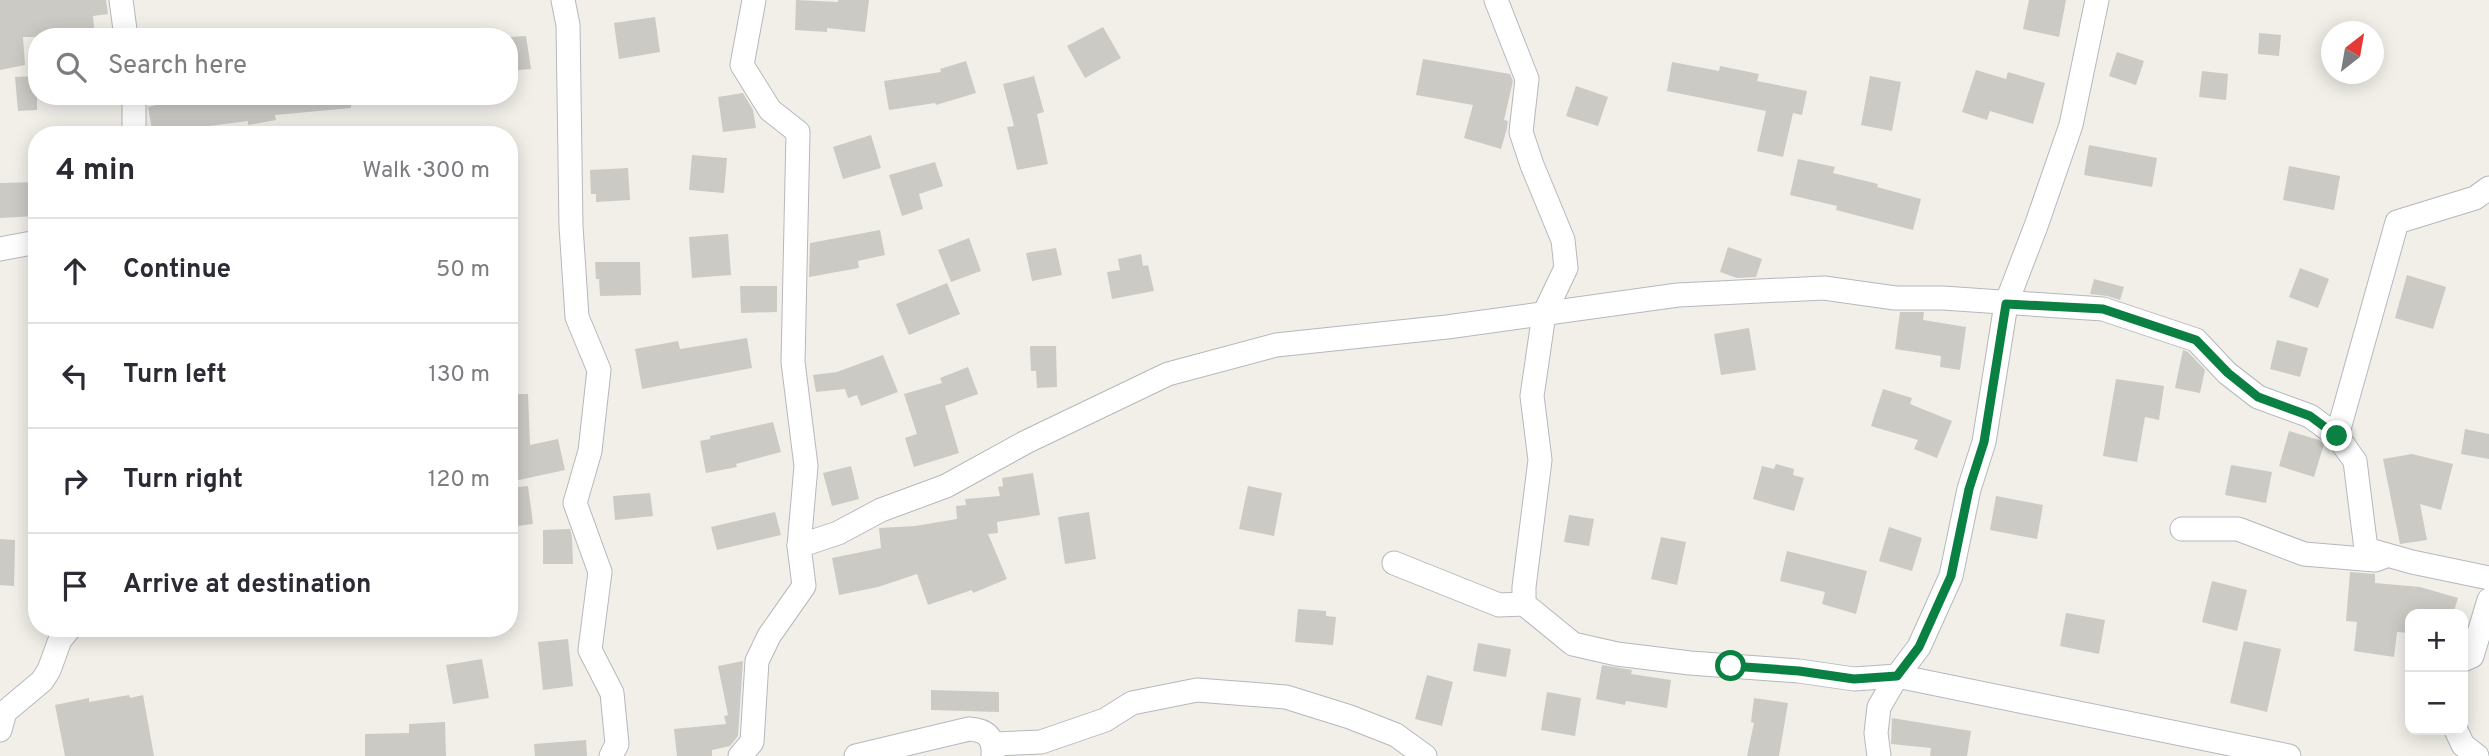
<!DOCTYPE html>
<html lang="en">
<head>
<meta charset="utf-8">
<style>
	:root { --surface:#fff; --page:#f2f2f3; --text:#2b2b33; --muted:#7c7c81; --line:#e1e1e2 }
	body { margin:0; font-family:Overpass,sans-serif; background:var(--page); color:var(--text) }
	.controls { position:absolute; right:21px; bottom:21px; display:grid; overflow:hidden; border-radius:14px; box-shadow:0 4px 18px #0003 }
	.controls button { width:63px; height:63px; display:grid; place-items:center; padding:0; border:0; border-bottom:2px solid var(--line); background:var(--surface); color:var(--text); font:35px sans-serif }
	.compass { position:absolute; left:2321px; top:21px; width:63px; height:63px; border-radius:50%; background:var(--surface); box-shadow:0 4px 18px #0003; rotate:31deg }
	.stop { position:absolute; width:21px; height:21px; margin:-16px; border:5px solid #0b8043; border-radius:50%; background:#fff }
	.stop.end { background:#0b8043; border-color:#fff; box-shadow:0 2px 7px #0008 }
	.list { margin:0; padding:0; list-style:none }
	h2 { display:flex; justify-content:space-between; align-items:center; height:91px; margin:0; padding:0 28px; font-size:30px }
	h2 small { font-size:23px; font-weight:400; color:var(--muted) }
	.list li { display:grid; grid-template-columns:46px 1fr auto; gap:21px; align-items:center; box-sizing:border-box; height:105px; padding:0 28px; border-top:2px solid var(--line) }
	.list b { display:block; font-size:26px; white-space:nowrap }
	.list em { font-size:23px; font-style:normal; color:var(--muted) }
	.icon { flex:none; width:38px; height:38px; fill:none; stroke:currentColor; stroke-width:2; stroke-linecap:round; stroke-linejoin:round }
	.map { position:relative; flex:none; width:2489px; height:756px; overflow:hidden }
	.search { position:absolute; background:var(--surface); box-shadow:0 4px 18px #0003; left:28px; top:28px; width:490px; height:77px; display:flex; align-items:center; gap:18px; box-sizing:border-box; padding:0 24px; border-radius:28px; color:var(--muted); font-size:26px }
	.panel { position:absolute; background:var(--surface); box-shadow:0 4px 18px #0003; left:28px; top:126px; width:490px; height:511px; border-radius:28px }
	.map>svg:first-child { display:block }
	.building { fill:#cccac5 }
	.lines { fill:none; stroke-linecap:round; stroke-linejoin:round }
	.street-casing { stroke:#b5b8bc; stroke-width:25 }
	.street { stroke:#fff; stroke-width:23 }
	.route { stroke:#0b8043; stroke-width:9 }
</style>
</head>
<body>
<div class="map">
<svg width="2489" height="756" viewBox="0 0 2489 756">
	<rect width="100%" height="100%" fill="#f1efe8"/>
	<g class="building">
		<path d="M0 0H106L108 14 93 16 95 37H23L25 65 0 70Z"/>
		<path d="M796 0 838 2V0H869L865 32 827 28V32L795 30Z"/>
		<path d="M2029 0H2066L2059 37 2023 29Z"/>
		<path d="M655 17 660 52 619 59 614 23Z"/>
		<path d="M1103 27 1121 58 1085 78 1067 46Z"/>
		<path d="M2259 33 2281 35 2279 56 2258 54Z"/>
		<path d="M526 36 531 69 509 71V37Z"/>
		<path d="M2117 52 2144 61 2136 85 2109 76Z"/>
		<path d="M1423 59 1510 74 1513 81 1504 120 1508 121 1507 128 1501 149 1464 138 1473 105 1416 95Z"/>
		<path d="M966 61 976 93 936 105 935 103 889 110 884 81 941 72 940 69Z"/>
		<path d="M1672 62 1719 71 1720 66 1759 74 1757 81 1807 91 1802 115 1793 113 1783 157 1757 151 1766 111 1667 91Z"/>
		<path d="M1976 70 2006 79 2008 72 2045 83 2033 124 1990 111 1987 120 1962 112Z"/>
		<path d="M2202 71 2228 74 2226 100 2199 97Z"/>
		<path d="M37 76V110L18 111 15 77Z"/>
		<path d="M1034 76 1044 112 1037 114 1048 164 1017 170 1007 127 1014 126 1003 84Z"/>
		<path d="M1870 76 1901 82 1892 131 1861 125Z"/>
		<path d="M1576 86 1608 97 1598 126 1566 116Z"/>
		<path d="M743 93 753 110 756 128 723 132 718 97Z"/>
		<path d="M194 96H351V108L275 115 276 120 248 125V121L201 127 167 135H153L148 107Z"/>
		<path d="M871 135 881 168 843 179 833 147Z"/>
		<path d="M2089 145 2157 158 2152 187 2084 175Z"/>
		<path d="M692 155 727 158 724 193 689 190Z"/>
		<path d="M1798 159 1835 167 1833 173 1878 184 1877 187 1921 199 1913 230 1836 210 1837 206 1790 195Z"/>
		<path d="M935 162 943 186 919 194 923 209 902 216 889 175Z"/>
		<path d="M2289 166 2340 176 2334 210 2283 200Z"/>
		<path d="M628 168 630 200 596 202V194H591L590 170Z"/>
		<path d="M37 182V216L0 218V183Z"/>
		<path d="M880 230 885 255 858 261 859 268 809 277 810 243Z"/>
		<path d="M728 234 731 275 692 278 689 237Z"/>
		<path d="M969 238 981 271 951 282 938 250Z"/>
		<path d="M1728 247 1762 259 1756 277 1737 278 1720 272Z"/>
		<path d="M1056 248 1062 275 1032 281 1026 253Z"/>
		<path d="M1141 254 1143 266 1148 265 1154 291 1112 299 1107 272 1120 270 1118 259Z"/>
		<path d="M595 262H640L641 295 600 296 599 279H596Z"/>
		<path d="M2300 268 2329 279 2318 308 2289 297Z"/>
		<path d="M2407 275 2446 287 2433 329 2395 318Z"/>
		<path d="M2094 279 2124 287 2120 300 2107 296 2090 294Z"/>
		<path d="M947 283 960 314 909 335 896 304Z"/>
		<path d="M740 286H777V312L741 313Z"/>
		<path d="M1900 312H1924L1923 320 1966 327 1960 370 1940 367 1941 356 1895 349Z"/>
		<path d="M1749 328 1756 370 1721 375 1714 334Z"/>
		<path d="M747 338 752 368 642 389 635 349 678 341 680 349Z"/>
		<path d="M2277 340 2308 348 2300 377 2270 369Z"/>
		<path d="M1030 346H1056L1057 387 1037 388 1036 371H1031Z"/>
		<path d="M2183 350 2188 352 2205 370 2200 393 2175 388Z"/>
		<path d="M883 355 898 392 861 406 857 395 848 398 845 389 816 392 813 375 837 372Z"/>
		<path d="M968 367 978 394 945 406 959 453 914 467 905 438 917 434 904 394 942 383 940 378Z"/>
		<path d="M2116 379 2164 386 2159 420 2145 417 2137 462 2103 456Z"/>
		<path d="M1883 389 1912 398 1910 404 1952 421 1937 458 1914 449 1918 440 1871 426Z"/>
		<path d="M509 394H528L530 445 558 439 565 470 514 481 509 461Z"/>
		<path d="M773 422 781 452 736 464 737 467 706 473 700 441 710 439V436Z"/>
		<path d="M2465 429 2489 434V459L2461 454Z"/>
		<path d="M2289 431 2319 440 2324 444 2314 477 2279 466Z"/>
		<path d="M2412 454 2453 464 2441 510 2420 504 2427 540 2400 544 2383 459Z"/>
		<path d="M1776 464 1794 469 1793 475 1804 478 1794 511 1753 499 1762 466 1774 469Z"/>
		<path d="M2231 465 2272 472 2266 503 2225 495Z"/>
		<path d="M851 466 859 499 832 506 823 473Z"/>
		<path d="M1033 473 1040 515 997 522 998 533 988 534 1007 579 973 593 972 590 928 605 917 574 878 587 839 595 832 558 881 548 879 528 915 526 957 519 956 506 966 505 965 499 1000 496 998 487 1003 486 1002 478Z"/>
		<path d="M528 486 533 524 509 527V488Z"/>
		<path d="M1248 486 1282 493 1274 536 1239 529Z"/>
		<path d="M650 493 653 516 615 520 613 496Z"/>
		<path d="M1996 496 2043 505 2037 539 1990 530Z"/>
		<path d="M775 512 781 535 717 550 711 527Z"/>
		<path d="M1089 512 1096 559 1065 564 1058 517Z"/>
		<path d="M1569 515 1594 519 1589 546 1564 542Z"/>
		<path d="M1889 527 1922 538 1912 571 1879 561Z"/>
		<path d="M570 529 572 537 573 564H543V530Z"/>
		<path d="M1661 537 1686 542 1677 585 1651 579Z"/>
		<path d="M0 539 15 540 14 586 0 585Z"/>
		<path d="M1787 551 1867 571 1856 614 1822 604 1825 592 1780 581Z"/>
		<path d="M2350 572 2375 574V583L2420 587 2458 598 2453 614H2410L2409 633 2397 632 2394 657 2354 651 2357 622 2346 621Z"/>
		<path d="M2212 581 2247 590 2237 631 2202 622Z"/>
		<path d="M1298 609 1326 611V616L1336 617 1333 645 1295 642Z"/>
		<path d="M2066 613 2105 620 2099 654 2060 646Z"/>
		<path d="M568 639 573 686 543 690 538 642Z"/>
		<path d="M2244 641 2281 649 2267 712 2230 703Z"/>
		<path d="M1478 643 1511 649 1506 677 1473 671Z"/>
		<path d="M482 659 489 698 453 704 446 665Z"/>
		<path d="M743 661 738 736 730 746 712 750V756H677L674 729 726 724 724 716 728 715 718 666Z"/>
		<path d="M1602 665 1632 670 1631 674 1671 680 1667 708 1626 701 1625 705 1596 699Z"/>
		<path d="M1427 675 1453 682 1442 726 1415 719Z"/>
		<path d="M931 690 999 692V712L931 710Z"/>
		<path d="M1547 692 1581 698 1575 736 1541 730Z"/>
		<path d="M129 695 130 698 143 695 154 756H65L55 705 89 698V702Z"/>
		<path d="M1754 698 1788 703 1779 756H1747L1754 723 1751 722Z"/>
		<path d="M1892 718 1971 731 1967 756H1930L1931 748 1891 744Z"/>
		<path d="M445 722 446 756H365V734L409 733V724Z"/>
		<path d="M586 740 587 756H535L534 744Z"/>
	</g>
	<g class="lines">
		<defs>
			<g id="street">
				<path d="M121 0 126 37"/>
				<path d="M563 0 568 25 571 226 577 317 599 370 590 451 575 503 600 572 590 650 612 693 617 744 611 756"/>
				<path d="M754 0 742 65 770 110 798 132 793 362 806 466 799 546"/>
				<path d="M1496 0 1527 79 1521 132 1532 165 1563 240 1566 268 1544 314 1532 396 1540 460 1524 587V604"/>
				<path d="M134 96V135"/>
				<path d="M0 249 37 242"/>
				<path d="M2337 436 2397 222 2475 198 2489 188"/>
				<path d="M2182 529H2238L2304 554 2375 560 2383 557"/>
				<path d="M1394 563 1499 605 1524 604 1573 644 1617 654 1690 663 1799 671 1854 679 1897 676 2289 756"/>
				<path d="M2463 660 2472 656 2489 600"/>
				<path d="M0 730 5 712 42 681 49 670 60 640 70 628"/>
				<path d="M2456 730 2463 745 2477 756"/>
				<path d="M994 744 1041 742 1105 720 1132 703 1197 690 1286 697 1350 717 1396 735 1425 756"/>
				<path d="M740 756 752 742 757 661 769 636 804 586 799 546 838 533 881 510 946 486 1026 442 1168 374 1276 345 1447 327 1678 295 1824 288 1895 298H1943L2103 309 2196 340 2227 373 2258 397 2310 416 2337 436 2355 461 2366 549 2412 562 2489 578"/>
				<path d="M856 756 969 729C987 730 994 738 993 756"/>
				<path d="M1879 756 1876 733 1879 707 1897 676 1919 647 1951 576 1969 489 1984 442 2006 304 2036 226 2071 125 2097 0"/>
			</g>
		</defs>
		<use href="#street" class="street-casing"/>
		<use href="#street" class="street"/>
	</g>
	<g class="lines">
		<path class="route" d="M1731 666 1799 671 1854 679 1897 676 1919 647 1951 576 1969 489 1984 442 2006 304 2103 309 2196 340 2228 373 2258 397 2310 416 2337 436"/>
	</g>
</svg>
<div class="controls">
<button>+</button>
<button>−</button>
</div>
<svg class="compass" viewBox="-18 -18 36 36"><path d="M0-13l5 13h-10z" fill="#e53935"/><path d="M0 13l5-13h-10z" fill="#7c7c81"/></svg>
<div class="stop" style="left:1731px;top:666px"></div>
<div class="stop end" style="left:2337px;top:436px"></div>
<div class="search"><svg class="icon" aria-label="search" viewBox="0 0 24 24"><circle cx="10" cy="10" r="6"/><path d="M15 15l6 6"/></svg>Search here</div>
<section class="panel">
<h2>4 min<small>Walk · 300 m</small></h2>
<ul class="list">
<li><svg class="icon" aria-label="ahead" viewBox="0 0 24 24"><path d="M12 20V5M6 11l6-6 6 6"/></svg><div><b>Continue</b></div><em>50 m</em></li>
<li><svg class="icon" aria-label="left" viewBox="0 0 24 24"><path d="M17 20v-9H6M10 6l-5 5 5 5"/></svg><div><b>Turn left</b></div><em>130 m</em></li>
<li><svg class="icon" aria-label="right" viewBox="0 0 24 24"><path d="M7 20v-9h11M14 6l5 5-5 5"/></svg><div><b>Turn right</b></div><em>120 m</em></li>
<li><svg class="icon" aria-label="arrive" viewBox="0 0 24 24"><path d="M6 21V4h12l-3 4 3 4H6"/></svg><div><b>Arrive at destination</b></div></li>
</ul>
</section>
</div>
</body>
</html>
